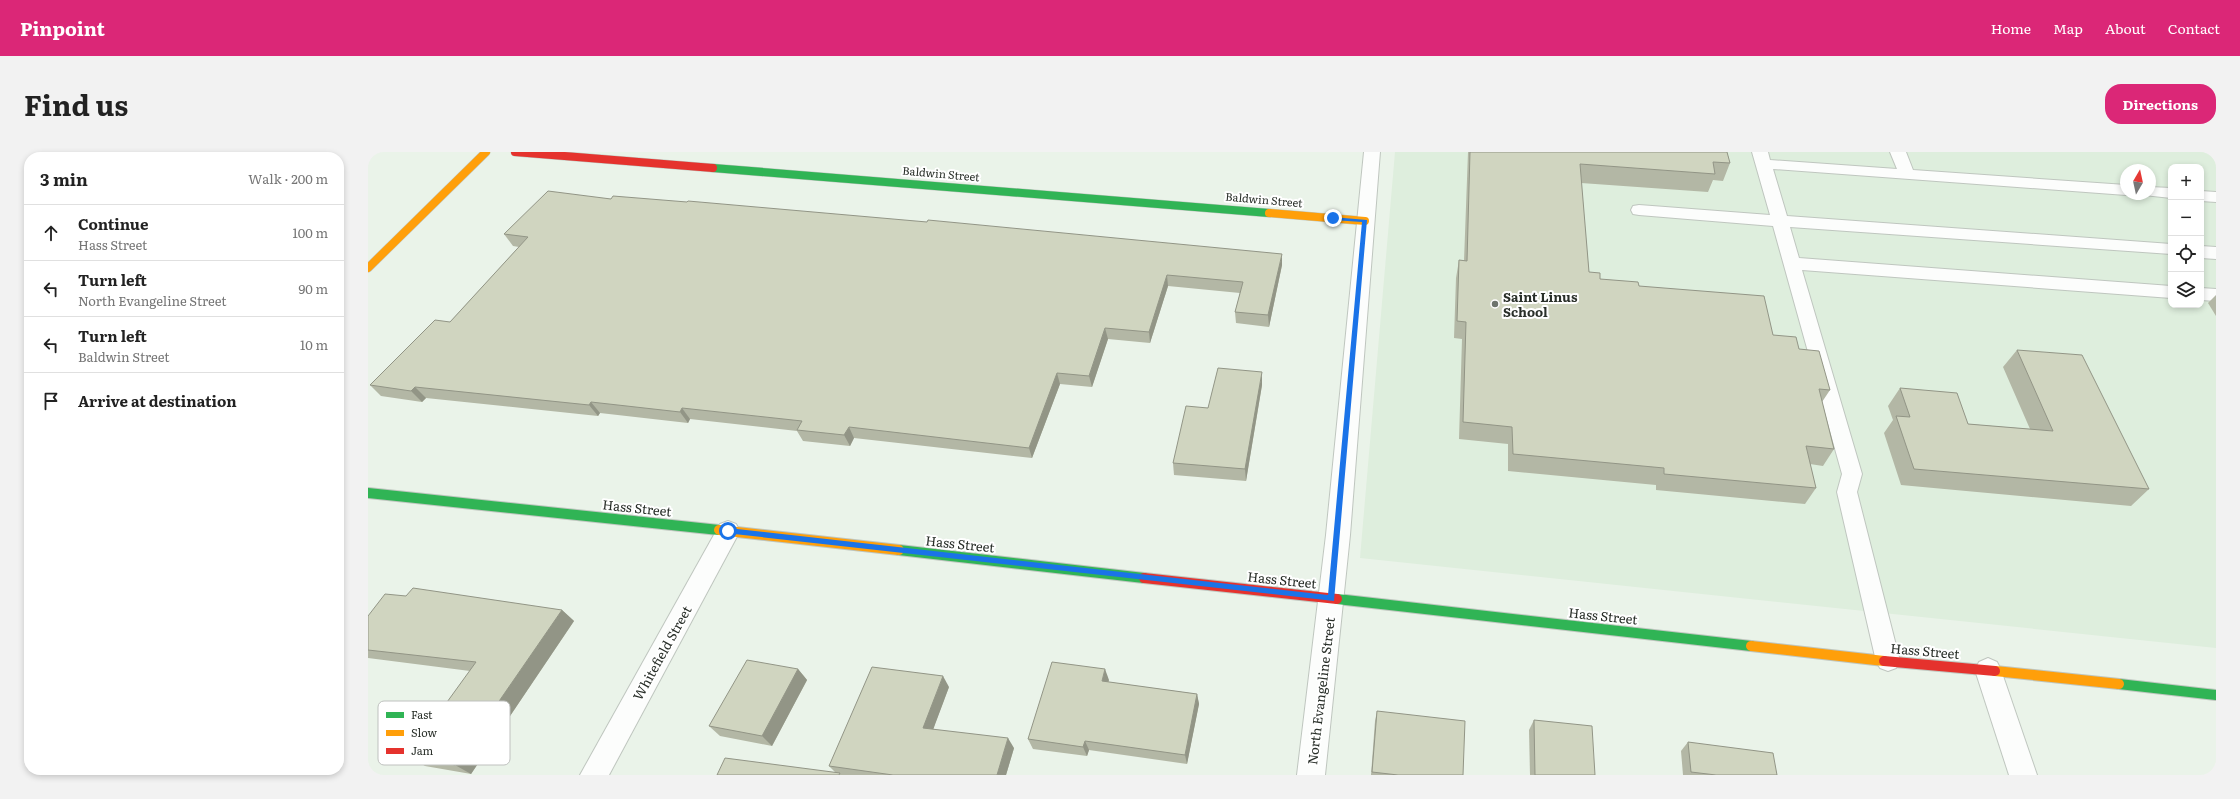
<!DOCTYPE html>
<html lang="en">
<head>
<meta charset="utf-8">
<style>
	:root { --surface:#fff; --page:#f2f2f2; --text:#222; --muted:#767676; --line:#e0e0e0; --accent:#db2777 }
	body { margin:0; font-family:Literata,serif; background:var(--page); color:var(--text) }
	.controls { position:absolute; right:12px; top:12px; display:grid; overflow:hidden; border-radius:8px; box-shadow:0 2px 6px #0003 }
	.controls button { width:36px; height:36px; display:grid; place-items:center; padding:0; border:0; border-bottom:1px solid var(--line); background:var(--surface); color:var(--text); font:20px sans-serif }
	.compass { position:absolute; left:1752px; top:12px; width:36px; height:36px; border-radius:50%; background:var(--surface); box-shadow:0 2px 6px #0003; rotate:9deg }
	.stop { position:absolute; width:12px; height:12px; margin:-9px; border:3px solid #1a73e8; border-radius:50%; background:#fff }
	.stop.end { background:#1a73e8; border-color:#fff; box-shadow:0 1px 4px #0008 }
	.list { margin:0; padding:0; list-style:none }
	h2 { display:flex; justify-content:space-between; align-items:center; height:52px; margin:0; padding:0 16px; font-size:17px }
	h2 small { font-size:13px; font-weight:400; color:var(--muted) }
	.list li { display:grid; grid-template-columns:26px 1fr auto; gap:12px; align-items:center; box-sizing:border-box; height:56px; padding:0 16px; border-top:1px solid var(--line) }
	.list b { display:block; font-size:15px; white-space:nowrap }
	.list p { margin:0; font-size:13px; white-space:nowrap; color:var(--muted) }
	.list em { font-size:13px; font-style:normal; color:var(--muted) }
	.icon { flex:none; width:22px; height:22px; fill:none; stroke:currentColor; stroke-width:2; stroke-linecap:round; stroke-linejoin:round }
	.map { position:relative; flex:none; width:1848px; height:623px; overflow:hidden; border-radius:16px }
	header { display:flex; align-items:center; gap:24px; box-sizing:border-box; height:56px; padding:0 20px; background:var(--accent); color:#fff }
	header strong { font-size:19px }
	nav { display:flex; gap:22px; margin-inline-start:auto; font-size:14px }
	.intro { display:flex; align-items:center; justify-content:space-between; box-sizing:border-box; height:96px; padding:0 24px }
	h1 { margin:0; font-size:28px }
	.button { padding:10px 18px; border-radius:16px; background:var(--accent); color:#fff; font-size:14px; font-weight:700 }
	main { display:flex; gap:24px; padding:0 24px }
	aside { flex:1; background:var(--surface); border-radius:16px; box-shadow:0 2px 6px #0003 }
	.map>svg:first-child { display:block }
	.built { fill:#deeedd; fill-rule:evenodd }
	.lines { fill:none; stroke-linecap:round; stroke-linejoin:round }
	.lane-casing { stroke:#bfc6bf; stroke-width:2 }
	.street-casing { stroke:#bfc6bf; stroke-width:2 }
	.fast-far1-casing { stroke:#bfc6bf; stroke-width:9 }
	.fast-casing { stroke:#bfc6bf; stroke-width:12 }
	.slow-far1-casing { stroke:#bfc6bf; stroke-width:9 }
	.slow-casing { stroke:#bfc6bf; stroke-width:12 }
	.jam-far1-casing { stroke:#bfc6bf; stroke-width:9 }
	.jam-casing { stroke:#bfc6bf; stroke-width:12 }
	.lane { fill:#fcfdfc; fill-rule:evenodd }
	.street { fill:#fcfdfc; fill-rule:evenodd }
	.fast-far1 { stroke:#30b455; stroke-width:8 }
	.fast { stroke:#30b455; stroke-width:10 }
	.slow-far1 { stroke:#ff9f0a; stroke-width:8 }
	.slow { stroke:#ff9f0a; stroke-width:10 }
	.jam-far1 { stroke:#e5322d; stroke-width:8 }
	.jam { stroke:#e5322d; stroke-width:10 }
	.wall { fill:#b3b7a5 }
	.shaded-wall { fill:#929586 }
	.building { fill:#d0d5c0; stroke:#929586 }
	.route { fill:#1a73e8 }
	.poi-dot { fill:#6d746c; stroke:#fff; stroke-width:1.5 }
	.labels { text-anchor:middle; stroke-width:4; stroke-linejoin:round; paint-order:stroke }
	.far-street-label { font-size:11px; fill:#292f29; stroke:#fff }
	.poi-label { font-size:13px; font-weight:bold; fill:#292f29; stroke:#fff; text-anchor:start }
	.street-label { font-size:13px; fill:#292f29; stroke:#fff }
	.key { fill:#fff; stroke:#bfc1bf; stroke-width:1 }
	.key-label { font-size:11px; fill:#292f29 }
</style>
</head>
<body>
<header>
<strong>Pinpoint</strong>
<nav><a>Home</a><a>Map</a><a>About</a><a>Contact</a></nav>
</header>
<div class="intro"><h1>Find us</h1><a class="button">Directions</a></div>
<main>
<aside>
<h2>3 min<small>Walk · 200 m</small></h2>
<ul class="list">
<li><svg class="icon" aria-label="ahead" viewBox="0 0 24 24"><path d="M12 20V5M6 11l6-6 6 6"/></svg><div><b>Continue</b><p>Hass Street</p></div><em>100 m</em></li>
<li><svg class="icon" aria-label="left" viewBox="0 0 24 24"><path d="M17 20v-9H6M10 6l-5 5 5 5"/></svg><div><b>Turn left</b><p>North Evangeline Street</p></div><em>90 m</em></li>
<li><svg class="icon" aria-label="left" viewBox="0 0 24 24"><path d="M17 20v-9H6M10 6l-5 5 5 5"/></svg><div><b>Turn left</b><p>Baldwin Street</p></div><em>10 m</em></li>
<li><svg class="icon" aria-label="arrive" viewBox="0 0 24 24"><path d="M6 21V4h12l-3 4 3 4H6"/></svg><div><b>Arrive at destination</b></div></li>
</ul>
</aside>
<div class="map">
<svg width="1848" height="623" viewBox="0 0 1848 623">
	<rect width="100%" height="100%" fill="#eaf3e9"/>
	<path class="built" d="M1027 0H1848V496L992 406ZM1803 15H1833V153H1803ZM1758 18H1782V42H1758Z"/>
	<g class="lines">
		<defs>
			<g id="lane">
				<path d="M1384 0H1400L1402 8 1529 17 1522 0H1538L1545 18 1758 33V42H1762L1758 43 1405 17 1419 64 1803 92V102L1422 75 1431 106 1803 134V146L1434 118 1494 322 1489 340 1532 509 1528 516 1520 519 1512 516 1508 509 1469 340 1474 322 1405 74 1271 63 1265 62 1263 58 1265 54 1271 53 1402 63Z"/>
				<path d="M1782 35 1803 36V46L1776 43 1775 42H1782Z"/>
				<path d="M1833 39 1848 40V50L1833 49Z"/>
				<path d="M1833 94 1848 95V107L1833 106Z"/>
				<path d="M1833 136 1848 137V149L1833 148Z"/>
			</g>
			<g id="street">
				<path d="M996 0H1012L982 383 957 623H929L958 383Z"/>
				<path d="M360 369 368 372 372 379 241 623H212L352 372Z"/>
				<path d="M1620 506 1629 510 1633 518 1669 623H1641L1607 518 1611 510Z"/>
			</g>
			<path id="fast-far1" d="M345 16 901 61"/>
			<g id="fast">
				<path d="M0 341 351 378"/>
				<path d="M531 398 776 426"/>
				<path d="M969 447 1383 494"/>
				<path d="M1751 532 1848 543"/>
			</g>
			<g id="slow-far1">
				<path d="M901 61 997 69"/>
				<path d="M0 116 118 0"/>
			</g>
			<g id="slow">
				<path d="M351 378 531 398"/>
				<path d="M1383 494 1516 509"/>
				<path d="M1627 519 1751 532"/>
			</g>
			<path id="jam-far1" d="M147 0 345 16"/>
			<g id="jam">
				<path d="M776 426 969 447"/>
				<path d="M1516 509 1627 519"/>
			</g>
		</defs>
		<use href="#lane" class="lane-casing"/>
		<use href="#street" class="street-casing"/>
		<use href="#fast-far1" class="fast-far1-casing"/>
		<use href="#fast" class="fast-casing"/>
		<use href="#slow-far1" class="slow-far1-casing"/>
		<use href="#slow" class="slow-casing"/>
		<use href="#jam-far1" class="jam-far1-casing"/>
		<use href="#jam" class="jam-casing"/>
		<use href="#lane" class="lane"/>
		<use href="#street" class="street"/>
		<use href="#fast-far1" class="fast-far1"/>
		<use href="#fast" class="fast"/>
		<use href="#slow-far1" class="slow-far1"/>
		<use href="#slow" class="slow"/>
		<use href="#jam-far1" class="jam-far1"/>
		<use href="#jam" class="jam"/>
	</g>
	<g class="wall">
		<path d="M1100 0H1359L1362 11 1355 29 1345 28 1340 40 1213 31 1221 120 1232 127 1271 134 1405 183 1431 197 1462 238 1454 250 1466 297 1455 314 1442 312 1448 336 1437 352 1288 338V333L1140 319V292L1091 287 1094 187 1086 186 1088 126 1091 108 1096 109Z"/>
		<path d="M243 47 914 113 901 175 868 171 867 160 872 141 800 134 782 191 740 187 724 235 692 232 664 306 486 286 482 294 435 289 429 279 322 267 320 271 232 261 230 264 58 246 54 250 13 244 2 233 82 170 151 95 145 94 136 82Z"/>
		<path d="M1848 143V164L1840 151Z"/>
		<path d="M1649 198 1781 337 1763 354 1533 333 1516 281 1525 268 1520 254 1532 236 1600 272 1662 277 1635 215Z"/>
		<path d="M894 233 878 329 806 323 805 311 840 256Z"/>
		<path d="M38 444 194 458 206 469 103 622 57 614 40 604 102 519 0 506V464Z"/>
		<path d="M430 517 439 528 404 594 352 584 341 574Z"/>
		<path d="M741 528 740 530 829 542 831 552 819 612 721 598 719 604 665 597 660 587Z"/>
		<path d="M581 535 565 577 646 596 638 623H349L467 620 461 614Z"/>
		<path d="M1009 559 1095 623H1003L1007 569Z"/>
		<path d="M1166 568 1227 623H1162L1161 578Z"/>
		<path d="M1320 590 1409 623H1315L1313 599Z"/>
	</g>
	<g class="shaded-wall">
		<path d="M914 102V113L901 175 900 163Z"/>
		<path d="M799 123 800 134 782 191 781 180Z"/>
		<path d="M737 176 740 187 724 235 721 224Z"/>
		<path d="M894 220V233L878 329 877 317Z"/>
		<path d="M689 221 692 232 664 306 661 296Z"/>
		<path d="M47 235 58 246 54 250 43 239Z"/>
		<path d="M223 250 232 261 230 264 221 253Z"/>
		<path d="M314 256 322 267 320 271 312 260Z"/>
		<path d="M481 275 486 286 482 294 476 283Z"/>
		<path d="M194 458 206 469 103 622 87 613Z"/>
		<path d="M430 517 439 528 404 594 394 584Z"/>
		<path d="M737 517 741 528 737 540 734 529Z"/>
		<path d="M575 524 581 535 562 586 555 576Z"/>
		<path d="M829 542 831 552 819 612 817 603Z"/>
		<path d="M640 586 646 596 638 623H629Z"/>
		<path d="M717 589 721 598 719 604 715 595Z"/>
	</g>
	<g class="building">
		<path d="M1102 0H1359L1362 11 1345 10 1347 22 1212 12 1221 120 1232 121V127L1270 130 1271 134 1396 144 1405 183 1428 185 1431 197 1451 199 1462 238 1451 237 1466 297 1438 294 1448 336 1296 322V316L1145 302 1144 275 1095 270 1098 170 1089 169 1091 108 1099 109Z"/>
		<path d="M180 39 243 47 245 44 319 50 320 49 559 70 560 68 914 102 900 163 867 160 875 130 799 123 781 180 737 176 721 224 689 221 661 296 481 275 476 283 429 278 434 269 314 256 312 260 223 250 221 253 47 235 43 239 2 233 67 168 82 170 160 85 136 82Z"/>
		<path d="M1649 198 1714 203 1781 337 1546 317 1528 264 1542 265 1532 236 1589 241 1600 272 1685 279Z"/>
		<path d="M850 216 894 220 877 317 805 311 818 254 840 256Z"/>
		<path d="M45 436 194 458 87 613 40 604 108 510 0 498V464L17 442 38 444Z"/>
		<path d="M379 508 430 517 394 584 341 574Z"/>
		<path d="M684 510 737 517 734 529 829 542 817 603 717 589 715 595 660 587Z"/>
		<path d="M504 515 575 524 555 576 640 586 629 623H525L461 614Z"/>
		<path d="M1009 559 1097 569 1095 623H1030L1004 620Z"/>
		<path d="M1166 568 1224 574 1227 623H1167Z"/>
		<path d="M1320 590 1405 601 1409 623H1348L1323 620Z"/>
		<path d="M357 606 472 621 471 623H349Z"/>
	</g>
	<path class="route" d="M964 65 999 68 966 449 357 381V377L360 376 960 443 994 70 965 68Z"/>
	<circle class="poi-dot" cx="1127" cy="152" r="4"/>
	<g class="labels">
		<g class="far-street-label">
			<text transform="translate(573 22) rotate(5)" y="4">Baldwin Street</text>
			<text transform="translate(896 48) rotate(5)" y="4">Baldwin Street</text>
		</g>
		<g class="poi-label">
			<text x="1135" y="150">Saint Linus<tspan x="1135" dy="15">School</tspan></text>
		</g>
		<g class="street-label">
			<text transform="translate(269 356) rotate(6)" y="5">Hass Street</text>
			<text transform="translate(592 392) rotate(6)" y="5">Hass Street</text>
			<text transform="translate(914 428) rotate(6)" y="5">Hass Street</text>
			<text transform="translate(1235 464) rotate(6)" y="5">Hass Street</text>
			<text transform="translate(1557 499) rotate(5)" y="5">Hass Street</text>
			<text transform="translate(294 501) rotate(-61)" y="5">Whitefield Street</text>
			<text transform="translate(953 539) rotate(-83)" y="5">North Evangeline Street</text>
		</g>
	</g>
	<rect x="10" y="549" width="132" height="64" rx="6" class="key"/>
	<rect x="18" y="560" width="18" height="6" fill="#30b455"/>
	<rect x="18" y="578" width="18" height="6" fill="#ff9f0a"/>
	<rect x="18" y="596" width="18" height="6" fill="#e5322d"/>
	<g class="key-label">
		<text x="43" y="567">Fast</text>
		<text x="43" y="585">Slow</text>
		<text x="43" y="603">Jam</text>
	</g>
</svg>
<div class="controls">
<button>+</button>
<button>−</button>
<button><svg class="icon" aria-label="locate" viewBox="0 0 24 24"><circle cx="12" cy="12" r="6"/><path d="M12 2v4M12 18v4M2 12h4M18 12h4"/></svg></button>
<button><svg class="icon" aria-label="layers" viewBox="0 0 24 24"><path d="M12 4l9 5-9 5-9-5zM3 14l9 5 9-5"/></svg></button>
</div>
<svg class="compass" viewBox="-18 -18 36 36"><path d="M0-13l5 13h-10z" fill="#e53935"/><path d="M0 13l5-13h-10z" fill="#767676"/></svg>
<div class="stop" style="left:360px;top:379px"></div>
<div class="stop end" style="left:965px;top:66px"></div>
</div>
</main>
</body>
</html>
